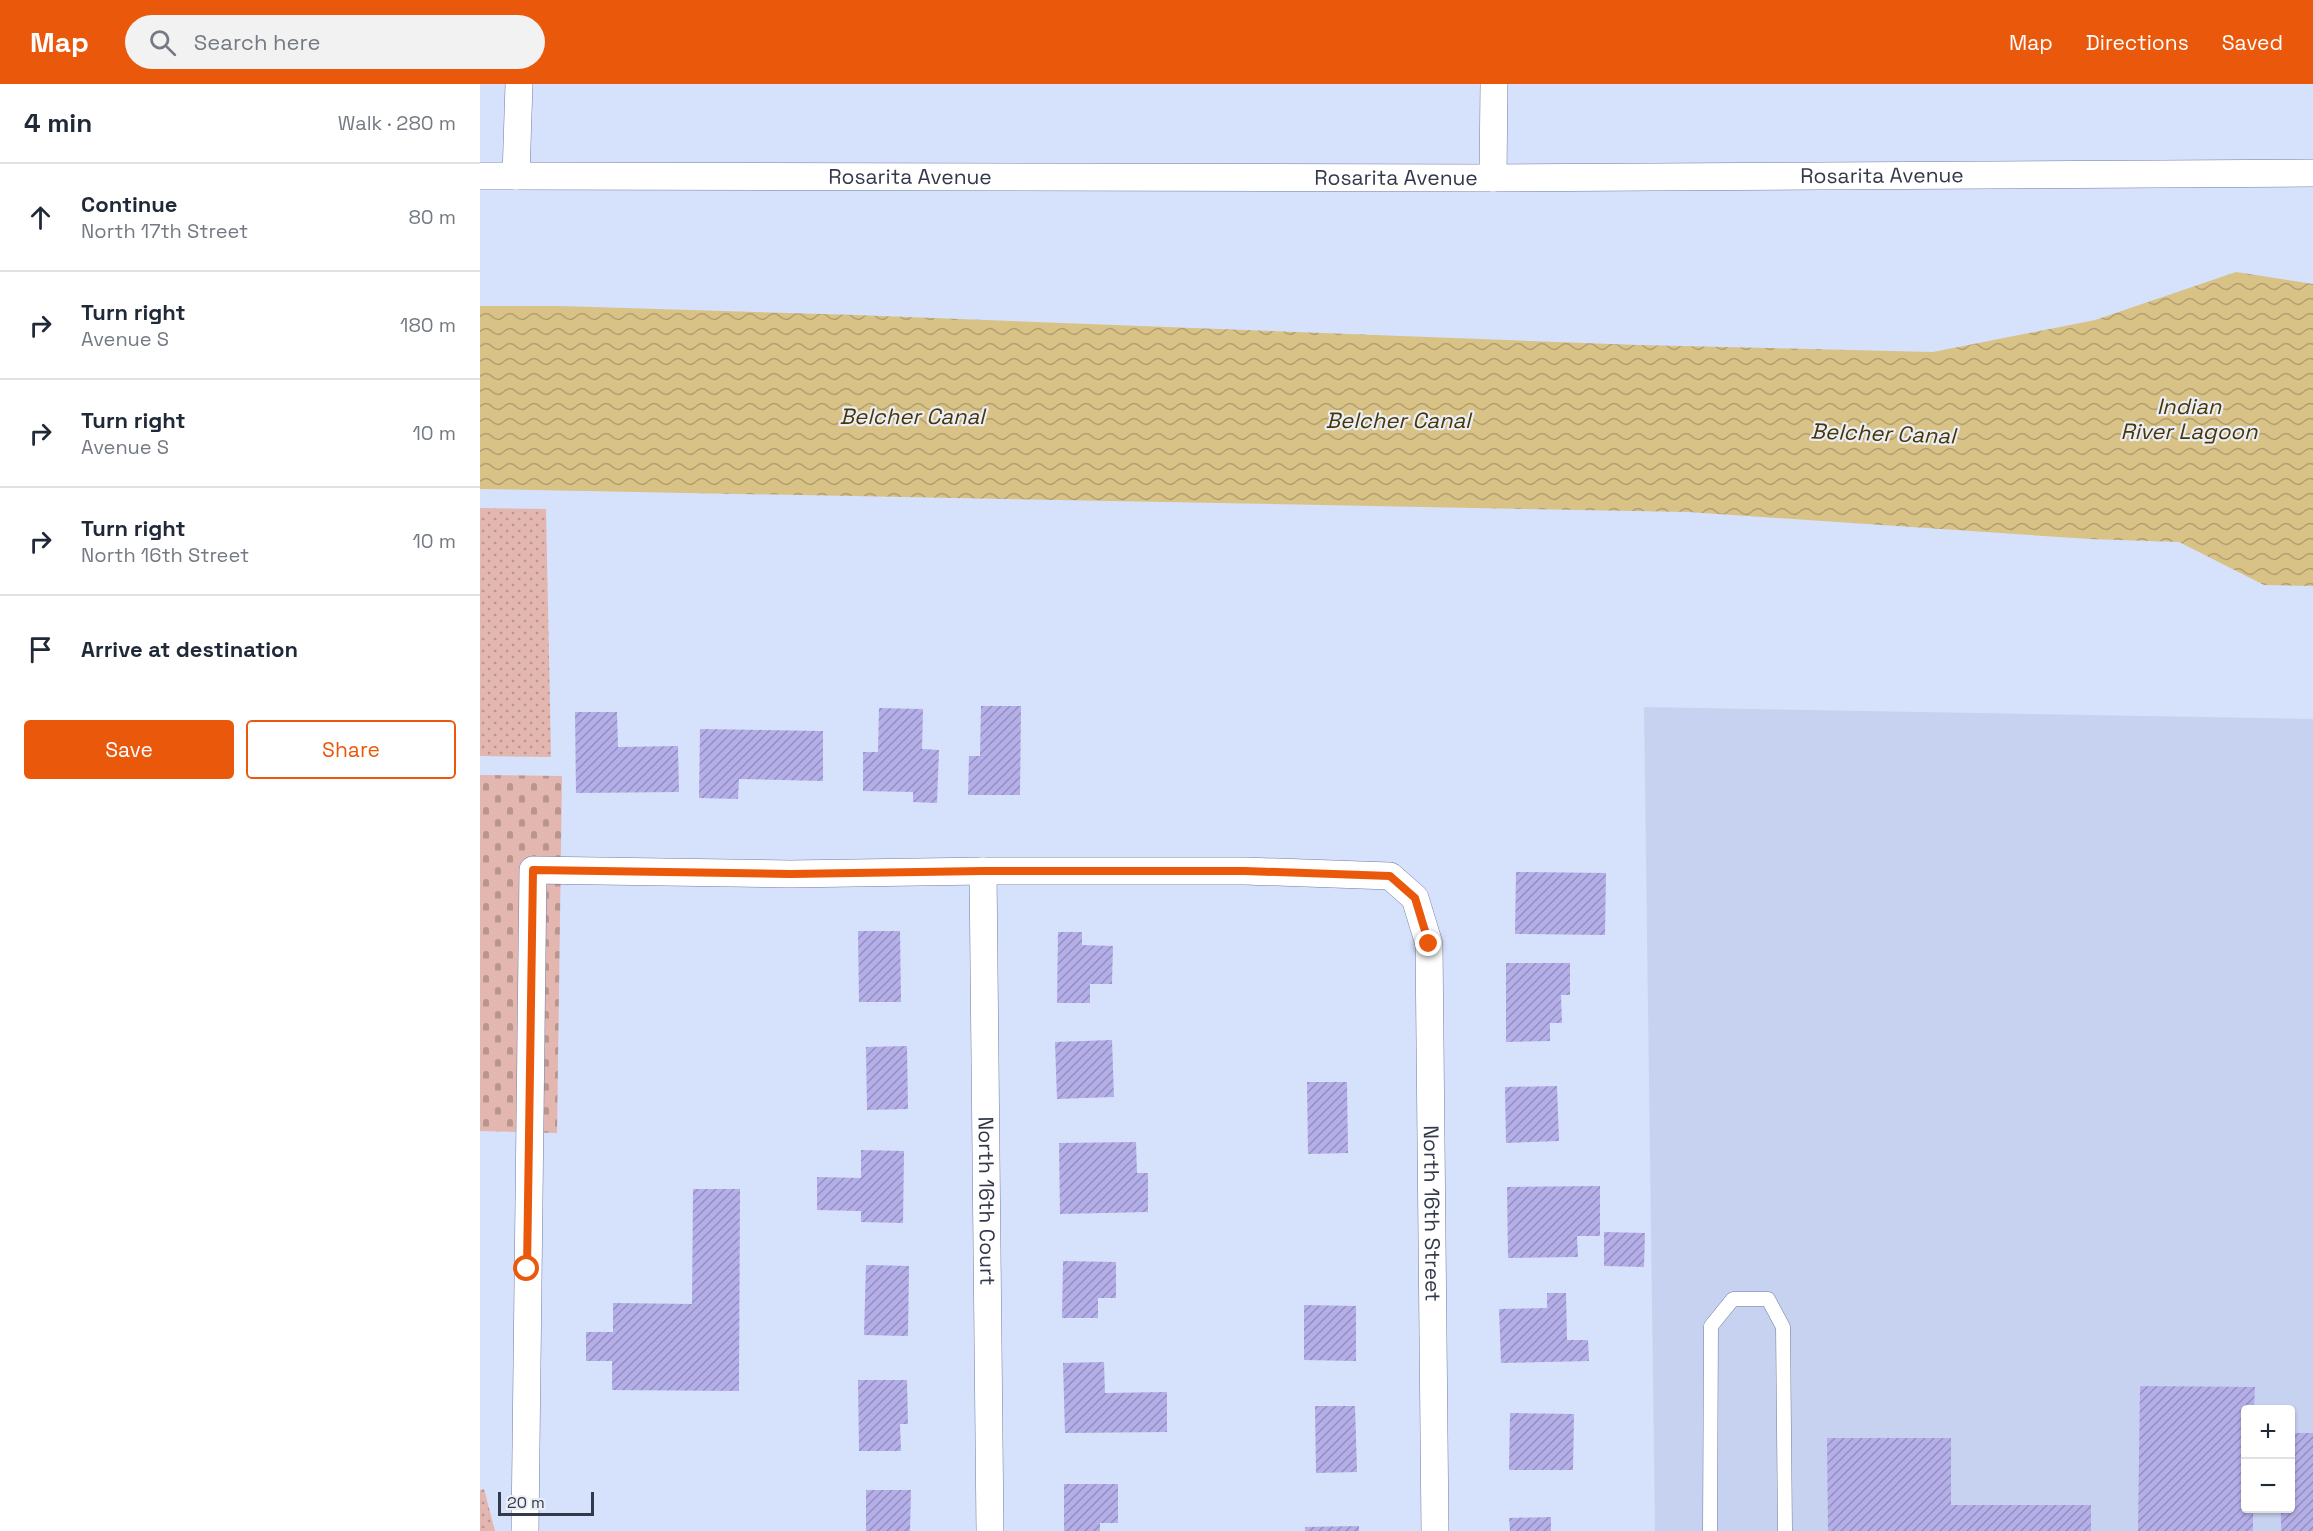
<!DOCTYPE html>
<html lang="en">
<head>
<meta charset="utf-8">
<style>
	:root { --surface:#fff; --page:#f2f2f3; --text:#1f2937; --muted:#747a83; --line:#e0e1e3; --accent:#ea580c }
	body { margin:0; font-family:"Space Grotesk",sans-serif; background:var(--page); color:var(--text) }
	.controls { position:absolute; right:18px; bottom:18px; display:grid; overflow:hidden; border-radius:6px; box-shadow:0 2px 4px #0004 }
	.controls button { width:54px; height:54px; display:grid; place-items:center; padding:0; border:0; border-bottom:2px solid var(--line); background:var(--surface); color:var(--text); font:30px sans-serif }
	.scale { position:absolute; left:18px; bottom:15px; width:96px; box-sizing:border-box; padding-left:6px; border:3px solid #32394a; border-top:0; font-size:16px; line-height:21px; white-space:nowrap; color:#32394a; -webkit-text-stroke:4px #ebeef7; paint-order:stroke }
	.stop { position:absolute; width:18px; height:18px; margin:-14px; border:4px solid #ea580c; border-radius:50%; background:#fff }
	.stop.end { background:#ea580c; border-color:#fff; box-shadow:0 2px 6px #0008 }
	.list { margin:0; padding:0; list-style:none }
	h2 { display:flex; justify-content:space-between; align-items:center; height:78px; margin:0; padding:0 24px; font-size:26px }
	h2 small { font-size:20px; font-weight:400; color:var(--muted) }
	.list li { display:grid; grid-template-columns:39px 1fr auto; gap:18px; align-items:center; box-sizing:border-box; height:108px; padding:0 24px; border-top:2px solid var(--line) }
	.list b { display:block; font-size:22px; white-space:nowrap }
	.list p { margin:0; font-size:20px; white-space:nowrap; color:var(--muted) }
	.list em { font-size:20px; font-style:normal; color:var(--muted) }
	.actions { display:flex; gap:12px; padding:18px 24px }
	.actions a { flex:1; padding:14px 0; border:2px solid var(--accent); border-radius:6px; text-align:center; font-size:21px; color:var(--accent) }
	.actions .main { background:var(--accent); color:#fff }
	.icon { flex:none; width:33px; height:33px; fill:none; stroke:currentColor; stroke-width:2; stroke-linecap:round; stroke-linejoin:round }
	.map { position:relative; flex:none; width:1833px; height:1447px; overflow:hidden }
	header { display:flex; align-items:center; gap:36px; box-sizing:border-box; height:84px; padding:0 30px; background:var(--accent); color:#fff }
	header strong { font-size:28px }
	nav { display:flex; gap:33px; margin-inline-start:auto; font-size:21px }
	.search { width:420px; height:54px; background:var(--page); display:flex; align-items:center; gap:15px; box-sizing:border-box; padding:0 21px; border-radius:33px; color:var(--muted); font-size:22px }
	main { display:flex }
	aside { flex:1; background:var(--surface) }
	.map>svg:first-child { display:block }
	.built { fill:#c7d2f0; fill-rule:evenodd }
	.green { fill:url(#green-dots) }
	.cemetery { fill:url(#cemetery-stones) }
	.water { fill:url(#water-waves) }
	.building { fill:url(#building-hatch) }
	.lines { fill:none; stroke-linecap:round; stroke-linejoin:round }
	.service-casing { stroke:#6f7ea6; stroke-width:15 }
	.minor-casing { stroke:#6f7ea6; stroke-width:28 }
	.service { stroke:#fff; stroke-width:14 }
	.minor { stroke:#fff; stroke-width:27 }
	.route { stroke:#ea580c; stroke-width:8 }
	.labels { text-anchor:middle; stroke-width:4.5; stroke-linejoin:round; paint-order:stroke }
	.street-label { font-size:21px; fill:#32394a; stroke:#ebeef7 }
	.water-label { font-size:22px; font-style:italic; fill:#483705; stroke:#ebeef7 }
</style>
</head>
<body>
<header>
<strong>Map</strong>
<div class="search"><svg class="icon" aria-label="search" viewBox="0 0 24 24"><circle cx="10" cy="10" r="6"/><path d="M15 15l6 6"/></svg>Search here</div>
<nav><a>Map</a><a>Directions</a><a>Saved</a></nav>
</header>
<main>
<aside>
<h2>4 min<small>Walk · 280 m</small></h2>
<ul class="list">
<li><svg class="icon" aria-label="ahead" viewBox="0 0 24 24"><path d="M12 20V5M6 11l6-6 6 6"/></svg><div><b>Continue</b><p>North 17th Street</p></div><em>80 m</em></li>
<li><svg class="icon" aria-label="right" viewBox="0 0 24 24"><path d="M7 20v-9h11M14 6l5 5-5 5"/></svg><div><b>Turn right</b><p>Avenue S</p></div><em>180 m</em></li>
<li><svg class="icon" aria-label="right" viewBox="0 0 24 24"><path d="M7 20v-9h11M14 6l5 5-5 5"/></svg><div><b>Turn right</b><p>Avenue S</p></div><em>10 m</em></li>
<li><svg class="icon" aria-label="right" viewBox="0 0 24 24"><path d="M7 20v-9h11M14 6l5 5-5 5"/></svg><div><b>Turn right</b><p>North 16th Street</p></div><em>10 m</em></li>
<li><svg class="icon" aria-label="arrive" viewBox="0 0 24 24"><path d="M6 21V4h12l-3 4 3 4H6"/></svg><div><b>Arrive at destination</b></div></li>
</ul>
<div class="actions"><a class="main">Save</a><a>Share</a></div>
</aside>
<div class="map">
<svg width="1833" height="1447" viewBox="0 0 1833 1447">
	<defs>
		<pattern id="green-dots" width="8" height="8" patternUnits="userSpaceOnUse" patternTransform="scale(1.5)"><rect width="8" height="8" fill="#e3b6af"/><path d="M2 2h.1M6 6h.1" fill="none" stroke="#b99590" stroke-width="1.8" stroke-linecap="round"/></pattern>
		<pattern id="cemetery-stones" width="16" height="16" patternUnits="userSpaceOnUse" patternTransform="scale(1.5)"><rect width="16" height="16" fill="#e3b6af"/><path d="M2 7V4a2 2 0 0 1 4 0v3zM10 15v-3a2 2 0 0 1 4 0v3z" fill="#b99590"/></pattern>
		<pattern id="water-waves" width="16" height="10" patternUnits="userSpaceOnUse" patternTransform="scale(1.5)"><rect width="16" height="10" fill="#d9c286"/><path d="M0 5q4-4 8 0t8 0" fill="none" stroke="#b19f70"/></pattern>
		<pattern id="building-hatch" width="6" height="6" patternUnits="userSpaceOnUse" patternTransform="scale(1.5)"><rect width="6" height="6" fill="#b5afe9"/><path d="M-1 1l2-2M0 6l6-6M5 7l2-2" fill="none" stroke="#948fbf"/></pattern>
	</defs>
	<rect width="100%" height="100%" fill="#d6e1fc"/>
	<path class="built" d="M1164 623 1833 635V1447H1175ZM1766 1326H1810V1424H1766Z"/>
	<g class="green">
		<path d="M0 424 66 425 71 673 0 672Z"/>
		<path d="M4 1405 15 1447H0V1406Z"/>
	</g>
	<path class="cemetery" d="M0 691 82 692 77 1049 0 1047Z"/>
	<path class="water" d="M1756 188 1833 200V502L1784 501 1699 458 1609 455 1208 428 0 405V222H80L376 231 1158 261 1453 268 1615 236Z"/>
	<g class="building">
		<path d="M501 622H541L540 711H488L489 672H500Z"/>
		<path d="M399 624 443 625 442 665 459 666 457 719 433 718V708L383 707V668H398Z"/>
		<path d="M95 628H137L138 663 198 662 199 708 96 709Z"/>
		<path d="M220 645 343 647V697L259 695 258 715 219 714Z"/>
		<path d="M1036 788 1126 789 1125 851 1035 850Z"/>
		<path d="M378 847H420L421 918H379Z"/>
		<path d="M578 848H602V861L633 862 632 900H610V919H577Z"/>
		<path d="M1026 879H1090V911H1081L1082 939H1070V957L1026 958Z"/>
		<path d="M632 956 634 1013 577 1015 575 958Z"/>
		<path d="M427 962 428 1025 387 1026 386 963Z"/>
		<path d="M827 998H867L868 1069 828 1070Z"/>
		<path d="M1077 1002 1079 1057 1026 1059 1025 1003Z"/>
		<path d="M656 1058 657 1089H668V1128L580 1130 579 1059Z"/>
		<path d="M381 1066 424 1067 423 1139 381 1138V1127L337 1126V1093L381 1094Z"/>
		<path d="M1120 1102V1152H1097L1098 1173 1028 1174 1027 1103Z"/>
		<path d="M213 1105H260L259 1307 132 1306V1277H106V1248H133V1219L212 1220Z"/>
		<path d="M1124 1148 1165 1149 1164 1183 1124 1182Z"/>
		<path d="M583 1177 636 1178V1214H618V1234H582Z"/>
		<path d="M386 1181 429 1182 428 1252 384 1251Z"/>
		<path d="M1067 1209H1086L1087 1256H1108L1109 1277 1021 1279 1019 1225 1067 1224Z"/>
		<path d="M824 1221 876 1222V1277L824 1276Z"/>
		<path d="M624 1278 625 1309 687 1308V1348L585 1349 583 1279Z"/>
		<path d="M378 1296H427L428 1340H420L421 1367H379Z"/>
		<path d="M1660 1302 1775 1303 1774 1326H1766V1424H1773V1447H1658Z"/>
		<path d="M835 1322H875L877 1388 836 1389Z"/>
		<path d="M1030 1329 1094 1330 1093 1386H1029Z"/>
		<path d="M1810 1349H1833V1447H1801V1424H1810Z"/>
		<path d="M1347 1354H1471V1421H1611V1447H1348Z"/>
		<path d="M584 1400H638V1439H620V1447H584Z"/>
		<path d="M386 1406H431L430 1447H386Z"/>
		<path d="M1071 1433V1447H1030L1029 1434Z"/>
		<path d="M879 1442V1447H825V1443Z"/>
	</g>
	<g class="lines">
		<defs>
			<path id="service" d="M1230 1447 1231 1242 1253 1215H1288L1303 1243 1305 1447"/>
			<g id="minor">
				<path id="s1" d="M0 92 1013 94 1833 89"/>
				<path d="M36 92 39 0"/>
				<path d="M1013 94 1014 0"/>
				<path id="s2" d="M503 787 510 1447"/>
				<path id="s3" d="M45 1447 53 786 310 790 503 787H765L910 792 935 814 949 860 955 1447"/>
			</g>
		</defs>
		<use href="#service" class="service-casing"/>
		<use href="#minor" class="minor-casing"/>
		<use href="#service" class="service"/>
		<use href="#minor" class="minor"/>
	</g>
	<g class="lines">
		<path class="route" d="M47 1185 53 786 310 790 503 787H765L910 792 935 814 949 860"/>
	</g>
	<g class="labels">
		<g class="street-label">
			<text dy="7" stroke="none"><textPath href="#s1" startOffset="1402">Rosarita Avenue</textPath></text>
			<text dy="7" stroke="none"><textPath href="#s1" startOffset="430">Rosarita Avenue</textPath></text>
			<text dy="7" stroke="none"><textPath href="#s1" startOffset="916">Rosarita Avenue</textPath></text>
			<text dy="7" stroke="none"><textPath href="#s2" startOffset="330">North 16th Court</textPath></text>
			<text dy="7" stroke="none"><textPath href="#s3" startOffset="1869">North 16th Street</textPath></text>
		</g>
		<g class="water-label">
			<text x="1709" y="330">Indian<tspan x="1709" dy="25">River Lagoon</tspan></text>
			<text x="432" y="340">Belcher Canal</text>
			<text x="918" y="344">Belcher Canal</text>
			<text transform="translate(1403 349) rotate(2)" y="8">Belcher Canal</text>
		</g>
	</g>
</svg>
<div class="controls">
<button>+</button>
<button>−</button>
</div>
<div class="scale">20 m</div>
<div class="stop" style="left:47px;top:1185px"></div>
<div class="stop end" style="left:949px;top:860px"></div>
</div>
</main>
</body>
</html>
